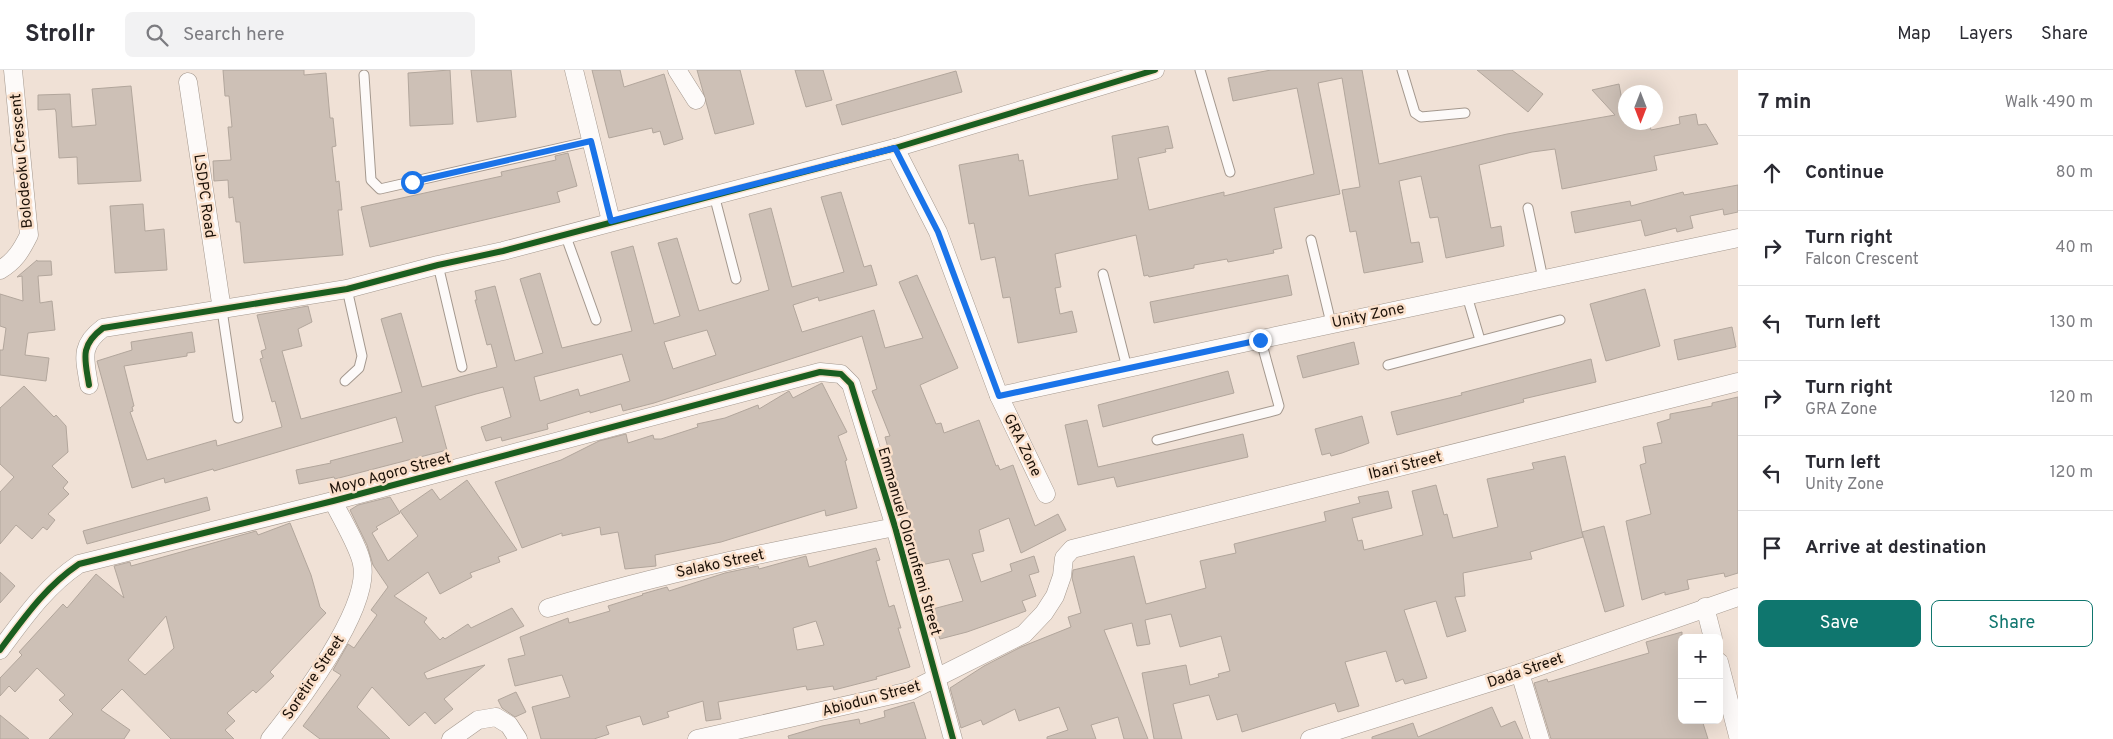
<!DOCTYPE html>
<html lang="en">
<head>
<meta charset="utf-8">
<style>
	:root { --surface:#fff; --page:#f2f2f3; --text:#2b2b33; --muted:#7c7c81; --line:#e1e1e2; --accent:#0f766e }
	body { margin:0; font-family:Overpass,sans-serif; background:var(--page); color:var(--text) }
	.controls { position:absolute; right:15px; bottom:15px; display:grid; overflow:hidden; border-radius:8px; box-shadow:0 5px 20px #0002 }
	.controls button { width:45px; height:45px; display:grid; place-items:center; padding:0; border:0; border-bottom:1px solid var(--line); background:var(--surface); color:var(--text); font:25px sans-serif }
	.compass { position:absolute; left:1618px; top:15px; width:45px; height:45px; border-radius:50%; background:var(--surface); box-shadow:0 5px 20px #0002; rotate:180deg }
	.stop { position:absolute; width:15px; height:15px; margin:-11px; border:4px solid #1a73e8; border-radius:50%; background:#fff }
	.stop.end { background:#1a73e8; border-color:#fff; box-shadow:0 1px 5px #0008 }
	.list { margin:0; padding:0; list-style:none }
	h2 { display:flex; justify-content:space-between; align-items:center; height:65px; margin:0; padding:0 20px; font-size:21px }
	h2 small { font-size:16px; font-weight:400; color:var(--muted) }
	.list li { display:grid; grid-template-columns:32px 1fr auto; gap:15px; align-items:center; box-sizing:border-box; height:75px; padding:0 20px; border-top:1px solid var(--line) }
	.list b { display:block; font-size:19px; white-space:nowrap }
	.list p { margin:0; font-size:16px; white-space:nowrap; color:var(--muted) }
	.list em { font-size:16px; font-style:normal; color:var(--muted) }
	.actions { display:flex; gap:10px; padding:15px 20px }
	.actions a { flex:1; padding:11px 0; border:1px solid var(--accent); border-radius:8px; text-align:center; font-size:18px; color:var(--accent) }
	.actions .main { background:var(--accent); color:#fff }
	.icon { flex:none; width:28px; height:28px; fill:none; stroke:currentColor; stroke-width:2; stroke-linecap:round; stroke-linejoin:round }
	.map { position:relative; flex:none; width:1738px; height:669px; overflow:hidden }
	header { display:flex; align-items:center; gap:30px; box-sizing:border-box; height:70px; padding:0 25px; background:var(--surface); border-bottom:1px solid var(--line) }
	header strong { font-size:24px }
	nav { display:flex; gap:28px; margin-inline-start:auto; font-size:18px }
	.search { width:350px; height:45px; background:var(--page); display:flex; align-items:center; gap:12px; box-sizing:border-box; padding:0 18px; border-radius:8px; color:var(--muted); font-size:19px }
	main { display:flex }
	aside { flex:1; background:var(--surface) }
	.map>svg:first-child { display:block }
	.building { fill:#cdc0b6; stroke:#b2a69c; fill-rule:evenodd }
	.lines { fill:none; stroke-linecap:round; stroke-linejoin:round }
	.service-casing { stroke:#a4988e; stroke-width:11 }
	.minor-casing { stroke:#a4988e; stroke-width:19 }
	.service { stroke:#fdfaf9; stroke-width:9 }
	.minor { stroke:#fdfaf9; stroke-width:18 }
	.cycleway-casing { stroke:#fae0cb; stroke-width:9 }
	.cycleway { stroke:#1b5e20; stroke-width:6 }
	.route { stroke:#1a73e8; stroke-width:6 }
	.labels { text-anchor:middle; stroke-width:5; stroke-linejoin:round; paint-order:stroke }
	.street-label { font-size:15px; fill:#1c1108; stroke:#fae0cb }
</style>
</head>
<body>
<header>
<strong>Strollr</strong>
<div class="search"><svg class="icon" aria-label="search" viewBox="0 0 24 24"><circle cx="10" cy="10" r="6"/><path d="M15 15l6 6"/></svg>Search here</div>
<nav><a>Map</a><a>Layers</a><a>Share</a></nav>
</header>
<main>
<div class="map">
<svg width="1738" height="669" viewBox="0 0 1738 669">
	<rect width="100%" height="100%" fill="#f0e1d6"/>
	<g class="building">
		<path d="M223 0H304V5L326 3 330 48H333L336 76 332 77 336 112 339 111 342 140H338L343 185 244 193 240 152H236L233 127 229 128 228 110 214 111 213 91 231 90 228 57H232L229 26H225Z"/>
		<path d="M450 0 453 54 410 56 408 3Z"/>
		<path d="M471 0H511L516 47 477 52Z"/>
		<path d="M592 0H620L624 17 664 4 683 69 664 75 660 61 653 63 652 58 609 68Z"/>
		<path d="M697 0H740L754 54 715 64Z"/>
		<path d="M795 0H823L832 30 806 37Z"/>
		<path d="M1271 0H1362L1379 94 1507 64 1615 45 1592 20 1619 14 1626 52H1649L1651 60 1680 54 1679 47 1696 44 1698 55 1706 54 1718 74 1654 86 1657 100 1562 119 1555 79 1532 82 1479 95 1491 158 1501 156 1504 176 1446 188 1438 147 1430 148 1421 106 1399 111 1411 173 1419 172 1423 192 1364 203 1356 161 1350 162 1342 120 1360 117 1342 8 1318 13 1340 124 1274 138 1282 178 1273 180 1274 183 1228 192 1227 189 1194 195V198L1149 207 1148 205 1144 206 1136 165 1055 184 1061 217 1055 218 1060 244 1072 241 1077 262 1018 273 1010 227 1003 228 995 187 981 190 974 153 969 154 959 95 1018 84 1019 91 1023 90 1029 126 1084 115 1118 109 1112 66 1168 56 1173 78 1165 79 1166 82 1138 88 1149 140 1224 122V126L1314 104 1297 18 1233 31 1228 8Z"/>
		<path d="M1477 0H1512L1543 24 1528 42Z"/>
		<path d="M956 1 962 22 842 55 836 35Z"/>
		<path d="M131 16 141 111 78 114 77 87 59 88 56 42 55 39 38 40V25L70 24 72 57 96 55 92 19Z"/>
		<path d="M568 83 577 116 557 122 560 132 370 177 361 137 502 106 501 102 556 90 555 86Z"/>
		<path d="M1738 115V142L1724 145 1723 139 1690 146 1693 158 1677 162 1676 158 1645 166 1641 150 1575 163 1571 142 1630 131 1631 136 1683 122 1684 125Z"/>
		<path d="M841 122 864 197 871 195 877 215 819 231 818 227 793 235 802 262 874 240 885 278 923 268 899 212 917 205 958 298 920 315 936 354 941 353 944 363 979 350 996 396 998 395 1000 400 1013 395 1035 456 1058 444 1066 460 1021 483 1009 448 979 460 984 481 972 484 981 512 1012 501 1010 494 1034 486 1039 502 1029 505 1036 526 1022 531 1026 541 967 562 940 569 929 540 963 531 949 489 921 495 905 430 903 431 885 367 890 366 872 321 877 319 862 266 654 333 623 341 621 334 590 343V341L547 354 548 359 502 371 501 367 486 371 481 357 511 347 503 317 476 324 435 336 447 380 335 409 334 407 299 414 296 400 331 393 330 391 403 372 396 347 214 401 213 399 165 413 164 408 132 418 97 291 132 280 131 272 192 262 195 282 187 283V286L124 296 134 336 132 337 133 341 130 342 147 390 216 370 217 376 282 357 275 331 272 332 260 289 263 288 261 281 266 279 257 245 308 236 312 252 298 259 302 276 282 281 301 349 402 322 381 249 401 243 422 317 497 297 491 274 487 275 475 230H477L475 221 495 216 515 291 543 283 520 209 540 203 562 278 632 261 611 182 633 176 654 254 680 246 658 173 677 168 699 241 769 220 749 144 771 138 792 217 844 202 821 127ZM707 260 716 285 673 299 664 272ZM622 284 630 311 580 326 578 319 540 331 534 307Z"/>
		<path d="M143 134 145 161 164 159 167 200 115 203 110 136Z"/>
		<path d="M37 190V191H51L52 205 38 206 40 233 52 231 55 260 28 263 25 285 49 288 46 311 0 305V280H3L6 258 0 256V224L23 231 22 206 17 207Z"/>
		<path d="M1288 205 1292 225 1154 253 1150 232Z"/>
		<path d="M1645 219 1660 276 1606 291 1590 234Z"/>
		<path d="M1732 257 1736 277 1678 290 1674 270Z"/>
		<path d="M1354 272 1359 294 1303 308 1297 286Z"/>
		<path d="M1591 289 1596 312 1523 329 1524 332 1397 365 1391 342 1462 325 1461 323Z"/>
		<path d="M1228 301 1234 323 1103 357 1098 335Z"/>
		<path d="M822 313 847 362 838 366 847 390 845 391 857 438 826 446 825 440 721 472 655 485 656 496 625 499 618 462 601 465 600 457 562 466V463L522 478 495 412 561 390 599 371 626 364 628 373 653 365 654 369H661L698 357 697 354 725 348 758 335 759 339 789 321 793 328Z"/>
		<path d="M24 316 54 347 56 345 66 356 68 382 52 396 68 412 63 418 69 424 48 444 55 450 47 460 43 457 32 469 16 455 0 474V422L14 407 0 394V338Z"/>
		<path d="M1738 327V503L1725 507 1724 503 1687 510 1689 519 1665 525V522L1642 530 1626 451 1651 444 1640 395 1646 393 1643 377 1662 373 1657 353 1670 349V344L1712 336V333Z"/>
		<path d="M1362 346 1369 373 1342 383 1331 386 1330 383 1322 385 1315 359Z"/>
		<path d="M1087 350 1098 397 1243 364 1248 387 1117 417 1114 407 1078 415 1065 355Z"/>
		<path d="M1565 386 1583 467 1530 482 1532 489 1463 503 1465 526 1455 527 1466 561 1447 567 1436 531 1404 540 1427 608 1405 614 1403 609 1396 612 1386 581 1345 592 1359 636 1338 642 1335 633 1242 662 1237 644 1217 650 1209 625 1173 634 1182 669H1154L1142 603 1186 595 1190 615 1219 607 1218 604 1230 601 1221 566 1180 577 1171 544 1145 550 1150 574 1137 576 1132 553 1104 560 1148 669H1124L1118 647 1091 655 1096 669H1047V667L1068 660 1059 637 1019 651 1015 639 983 655 981 650 961 658 950 618 984 596 1021 577 1071 557 1068 547 1081 543 1072 508 1073 500 1134 486 1146 534 1206 518 1200 491 1236 483 1234 474 1326 451 1324 442 1360 433 1358 427 1388 421 1392 438 1352 448 1358 471 1362 470 1364 480 1423 465 1412 421 1436 415 1444 445 1447 444 1453 468 1498 457 1487 409 1534 399 1532 393Z"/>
		<path d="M467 410 517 480 498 487 500 492 470 503 472 507 440 524 428 502 394 526 427 548 424 552 440 570 443 567 445 569 468 554 471 558 512 538 524 556 424 603 427 609 485 595 444 629 453 639 435 654 425 642 409 656 372 617 357 637 390 669H320L303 656 341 605 333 600 348 574 354 578 377 545 371 540 388 517 373 495 367 475 350 440 358 435 390 427 400 443 376 457 378 459 372 463 388 491 418 466 400 441 432 419 440 430Z"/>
		<path d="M207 427 210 440 87 474 83 461Z"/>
		<path d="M290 453 311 505 320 537 326 543 270 602 274 606 256 623 253 620 227 643 235 651 225 660 234 669H171L122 619 101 640 130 660 124 669H49L73 644 59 630 65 625 37 598 15 622 9 616 0 626V608L22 585 19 582 63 534 67 538 96 504 124 528 114 496 130 492 131 496 256 461 258 465ZM166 546 174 578 145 605 128 590Z"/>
		<path d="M1604 456 1624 536 1605 542 1582 462Z"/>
		<path d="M876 478 880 490 876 491 889 537 894 535 901 558H898L910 597 876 607 877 609 834 620 833 616 807 620 806 616 718 632 721 649 706 651 703 631 667 642 669 647 643 655 640 646 606 656 609 664 594 669H541L532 637 570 627 562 605 515 616 508 589 525 585 520 567 568 548 569 553 610 541 608 536 643 525 642 524 667 517 669 521 725 503 758 496 759 499 806 486 809 497ZM816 551 824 575 797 580 793 558Z"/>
		<path d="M0 502 15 516 0 533Z"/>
		<path d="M1682 562V650H1702L1708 669H1551L1534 613 1547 609 1548 612 1649 583 1646 572Z"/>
		<path d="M516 622 526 642 515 647 502 638 498 630Z"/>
		<path d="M914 632 926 669H789L788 666 822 656 859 649 860 654 885 647 884 641Z"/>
		<path d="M1492 637 1501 657 1515 651 1523 669H1372V667L1413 653 1418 667Z"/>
		<path d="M0 645 29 669H0Z"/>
	</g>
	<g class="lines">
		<defs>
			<g id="service">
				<path d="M1200 0 1230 102"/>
				<path d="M1402 0 1415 43 1421 47 1465 43"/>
				<path d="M364 5 371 110 380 119 591 71"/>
				<path d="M714 125 736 209"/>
				<path d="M1528 138 1543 209"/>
				<path d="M565 164 596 250"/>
				<path d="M1311 170 1331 253"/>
				<path d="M438 195 462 297"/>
				<path d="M1103 204 1127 298"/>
				<path d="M1467 226 1480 270"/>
				<path d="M222 240 238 348"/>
				<path d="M1388 295 1560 250"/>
				<path d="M345 311 359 298 362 286 347 219"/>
				<path d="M1157 370 1277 340 1279 336 1261 271"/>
			</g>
			<g id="minor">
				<path d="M574 0 611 151"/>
				<path d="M677 0 696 30"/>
				<path d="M188 12 222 240"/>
				<path d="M895 78 938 162 999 326 1046 424"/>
				<path d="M0 200C15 191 21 181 29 165L13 0"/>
				<path d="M89 315C85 289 79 276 103 258L347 219 438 195 503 181 895 78 1155 0"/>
				<path d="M999 326C1245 272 1492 220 1738 168"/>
				<path d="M1705 537 1713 568"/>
				<path d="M548 538C662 503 778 480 895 457"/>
				<path d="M0 580C24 548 45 517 79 494L333 431 820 302 841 304 851 314 895 457 953 669"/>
				<path d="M1719 592 1738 666"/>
				<path d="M1520 603 1540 669"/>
				<path d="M270 669C298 634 371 538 362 494 359 477 341 448 333 431"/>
				<path d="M451 669 478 650 496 647 509 655 518 669"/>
				<path d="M697 669 910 621 1024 564 1044 543 1055 526 1062 506 1064 488 1072 479 1738 312"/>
				<path d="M1310 669 1520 603 1738 527"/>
			</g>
		</defs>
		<use href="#service" class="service-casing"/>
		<use href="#minor" class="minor-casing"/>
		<use href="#service" class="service"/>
		<use href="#minor" class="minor"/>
		<defs>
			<g id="cycleway">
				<path d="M89 315C85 289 79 276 103 258L347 219 438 195 503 181 895 78 1155 0"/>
				<path d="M0 580C24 548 45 517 79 494L333 431 820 302 841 304 851 314 895 457 953 669"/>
			</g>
		</defs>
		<use href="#cycleway" class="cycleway-casing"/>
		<use href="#cycleway" class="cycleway"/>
	</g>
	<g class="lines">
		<path class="route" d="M412 112 591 71 611 151 895 78 938 162 999 326 1260 270"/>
	</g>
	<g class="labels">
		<g class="street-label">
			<text transform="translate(21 91) rotate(-95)" y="5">Bolodeoku Crescent</text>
			<text transform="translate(205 126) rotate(82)" y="5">LSDPC Road</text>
			<text transform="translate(1368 245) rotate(-12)" y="5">Unity Zone</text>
			<text transform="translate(1023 375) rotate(64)" y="5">GRA Zone</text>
			<text transform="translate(1405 395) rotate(-14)" y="5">Ibari Street</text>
			<text transform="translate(390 403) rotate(-15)" y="5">Moyo Agoro Street</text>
			<text transform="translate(910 471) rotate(74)" y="5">Emmanuel Olorunfemi Street</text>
			<text transform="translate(720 493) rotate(-12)" y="5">Salako Street</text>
			<text transform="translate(1525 600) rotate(-19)" y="5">Dada Street</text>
			<text transform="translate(313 607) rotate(-56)" y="5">Soretire Street</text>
			<text transform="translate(871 628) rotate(-15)" y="5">Abiodun Street</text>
		</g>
	</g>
</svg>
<div class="controls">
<button>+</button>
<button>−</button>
</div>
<svg class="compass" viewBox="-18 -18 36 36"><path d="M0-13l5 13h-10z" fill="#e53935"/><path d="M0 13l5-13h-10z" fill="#7c7c81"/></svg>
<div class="stop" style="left:412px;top:112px"></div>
<div class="stop end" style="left:1260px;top:270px"></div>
</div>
<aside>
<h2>7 min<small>Walk · 490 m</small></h2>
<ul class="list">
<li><svg class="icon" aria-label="ahead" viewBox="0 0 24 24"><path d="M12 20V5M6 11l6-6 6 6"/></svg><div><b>Continue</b></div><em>80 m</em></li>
<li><svg class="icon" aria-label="right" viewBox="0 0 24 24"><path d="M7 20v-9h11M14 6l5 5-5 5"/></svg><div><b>Turn right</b><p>Falcon Crescent</p></div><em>40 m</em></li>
<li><svg class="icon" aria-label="left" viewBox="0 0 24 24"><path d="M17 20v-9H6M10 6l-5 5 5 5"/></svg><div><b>Turn left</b></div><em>130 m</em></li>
<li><svg class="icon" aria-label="right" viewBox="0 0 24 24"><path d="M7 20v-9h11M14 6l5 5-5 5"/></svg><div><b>Turn right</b><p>GRA Zone</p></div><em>120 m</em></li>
<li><svg class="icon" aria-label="left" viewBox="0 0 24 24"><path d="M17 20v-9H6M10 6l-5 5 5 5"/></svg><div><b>Turn left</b><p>Unity Zone</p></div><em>120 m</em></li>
<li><svg class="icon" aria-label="arrive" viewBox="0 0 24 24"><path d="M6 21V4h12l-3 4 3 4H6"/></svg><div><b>Arrive at destination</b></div></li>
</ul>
<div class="actions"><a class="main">Save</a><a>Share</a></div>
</aside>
</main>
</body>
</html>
